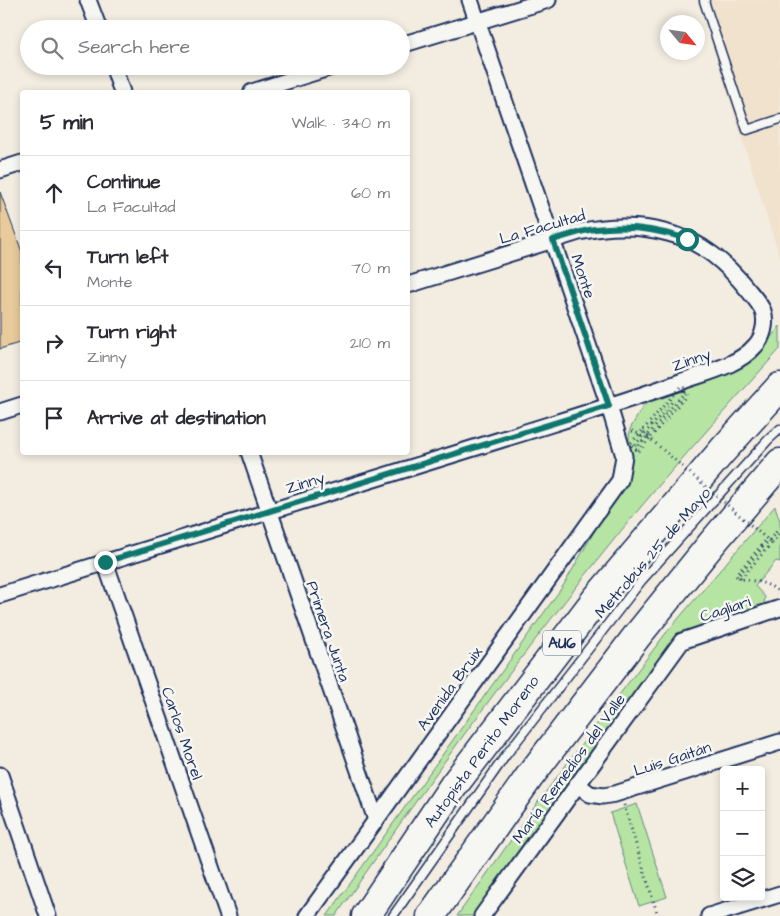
<!DOCTYPE html>
<html lang="en">
<head>
<meta charset="utf-8">
<style>
	:root { --surface:#fff; --page:#f7f7f7; --text:#2b2b33; --muted:#7c7c81; --line:#e1e1e2 }
	body { margin:0; font-family:"Architects Daughter",sans-serif; background:var(--page); color:var(--text) }
	.controls { position:absolute; right:15px; bottom:15px; display:grid; overflow:hidden; border-radius:5px; box-shadow:0 2px 8px #0003 }
	.controls button { width:45px; height:45px; display:grid; place-items:center; padding:0; border:0; border-bottom:1px solid var(--line); background:var(--surface); color:var(--text); font:25px sans-serif }
	.compass { position:absolute; left:660px; top:15px; width:45px; height:45px; border-radius:50%; background:var(--surface); box-shadow:0 2px 8px #0003; rotate:119deg }
	.stop { position:absolute; width:15px; height:15px; margin:-11px; border:4px solid #0f766e; border-radius:50%; background:#fff }
	.stop.end { background:#0f766e; border-color:#fff; box-shadow:0 1px 5px #0008 }
	.list { margin:0; padding:0; list-style:none }
	h2 { display:flex; justify-content:space-between; align-items:center; height:65px; margin:0; padding:0 20px; font-size:21px }
	h2 small { font-size:16px; font-weight:400; color:var(--muted) }
	.list li { display:grid; grid-template-columns:32px 1fr auto; gap:15px; align-items:center; box-sizing:border-box; height:75px; padding:0 20px; border-top:1px solid var(--line) }
	.list b { display:block; font-size:19px; white-space:nowrap }
	.list p { margin:0; font-size:16px; white-space:nowrap; color:var(--muted) }
	.list em { font-size:16px; font-style:normal; color:var(--muted) }
	.icon { flex:none; width:28px; height:28px; fill:none; stroke:currentColor; stroke-width:2; stroke-linecap:round; stroke-linejoin:round }
	.map { position:relative; flex:none; width:780px; height:916px; overflow:hidden }
	.search { position:absolute; background:var(--surface); box-shadow:0 2px 8px #0003; left:20px; top:20px; width:390px; height:55px; display:flex; align-items:center; gap:12px; box-sizing:border-box; padding:0 18px; border-radius:28px; color:var(--muted); font-size:19px }
	.panel { position:absolute; background:var(--surface); box-shadow:0 2px 8px #0003; left:20px; top:90px; width:390px; height:365px; border-radius:5px }
	.map>svg:first-child { display:block }
	.built { fill:#f0e2cc }
	.green { fill:#b5e4a3; stroke:#688a80 }
	.building { fill:#e8ca9b; stroke:#1b2f5e }
	.lines { fill:none; stroke-linecap:round; stroke-linejoin:round }
	.lane-casing { stroke:#1b2f5e; stroke-width:11 }
	.street-casing { stroke:#1b2f5e; stroke-width:19 }
	.highway-casing { stroke:#1b2f5e; stroke-width:31 }
	.path { stroke:#1b2f5e; stroke-width:3; stroke-dasharray:1 4; stroke-linecap:butt }
	.lane { stroke:#f6f6f2; stroke-width:8 }
	.street { stroke:#f6f6f2; stroke-width:15 }
	.highway { stroke:#f6f6f2; stroke-width:28 }
	.path-bridge { stroke:#1b2f5e; stroke-width:3; stroke-dasharray:1 4; stroke-linecap:butt }
	.route { stroke:#0f766e; stroke-width:6 }
	.labels { text-anchor:middle; stroke-width:5; stroke-linejoin:round; paint-order:stroke }
	.shield { fill:#f6f6f2; stroke:#5d6b8a; stroke-width:1 }
	.shield-label { font-size:15px; font-weight:bold; fill:#1b2f5e }
	.street-label { font-size:16px; fill:#1b2f5e; stroke:#f6f6f2 }
</style>
</head>
<body>
<div class="map">
<svg width="780" height="916" viewBox="0 0 780 916">
	<rect width="100%" height="100%" fill="#f3ede1"/>
	<filter id="ink" filterUnits="userSpaceOnUse"><feTurbulence type="fractalNoise" baseFrequency=".02" numOctaves="2"/><feDisplacementMap in="SourceGraphic" scale="10" xChannelSelector="R" yChannelSelector="G"/><feConvolveMatrix kernelMatrix="1 2 1 2 8 2 1 2 1" color-interpolation-filters="sRGB"/></filter>
	<g filter="url(#ink)">
		<path class="built" d="M698 0H780V258Z"/>
		<g class="green">
			<path d="M780 326V349C719 417 657 485 600 557 507 673 420 793 336 916H327L563 586 614 497 627 457 630 429 642 408 657 392 756 355Z"/>
			<path d="M775 506 780 521V562L776 561 755 586 765 597 764 604 753 609 678 633 670 642 655 666 474 916H457L538 802 666 633Z"/>
			<path d="M637 804 667 897 639 906 610 813Z"/>
		</g>
		<path class="building" d="M0 192 22 252V342L0 349Z"/>
		<g class="lines">
			<defs>
				<g id="lane">
					<path d="M705 0 704 1 747 130 780 119"/>
					<path d="M393 916 506 755 642 580 768 440 780 429"/>
				</g>
				<g id="street">
					<path d="M88 0 99 29"/>
					<path d="M401 45 548 0"/>
					<path d="M113 66 122 92"/>
					<path d="M252 92 335 66"/>
					<path d="M0 170 22 163"/>
					<path d="M0 412 22 405"/>
					<path d="M249 452 376 820"/>
					<path d="M105 562 228 916"/>
					<path d="M0 595C181 538 363 482 545 426 590 412 635 398 680 382 704 373 738 366 755 346 763 338 767 323 763 311 760 304 753 296 748 290 727 264 702 241 668 233 639 225 607 226 579 232L408 285"/>
					<path d="M0 775 48 916"/>
					<path d="M577 784 590 794 603 796 615 794 780 742"/>
					<path d="M307 916 620 480 624 456 609 406 470 0"/>
					<path d="M482 916 682 641 780 608"/>
					<path d="M709 916 780 894"/>
				</g>
				<g id="highway">
					<path d="M366 916 454 785 597 598 723 450 780 387"/>
					<path d="M431 916 530 776 637 636 713 542 780 463"/>
				</g>
			</defs>
			<use href="#lane" class="lane-casing"/>
			<use href="#street" class="street-casing"/>
			<use href="#highway" class="highway-casing"/>
			<g class="path">
				<path d="M632 431 636 432 642 437"/>
				<path d="M635 445 672 402"/>
				<path d="M639 451 650 438"/>
				<path d="M772 543 780 533"/>
				<path d="M741 578 772 543 769 540"/>
				<path d="M780 594C770 582 755 581 740 579L738 576 777 531 780 529"/>
				<path d="M624 805 658 916"/>
			</g>
			<use href="#lane" class="lane"/>
			<use href="#street" class="street"/>
			<use href="#highway" class="highway"/>
			<g class="path-bridge">
				<path d="M642 431 630 444 636 449 684 393 685 389 682 386 680 387 642 431 650 438 685 397 687 392 684 389 680 392"/>
				<path d="M648 437 767 539 736 575 737 577 741 578"/>
			</g>
		</g>
	</g>
	<g class="lines" filter="url(#ink)">
		<path class="route" d="M105 562 609 406 553 240C567 236 580 231 595 229 626 225 658 229 687 239"/>
	</g>
	<g class="labels">
		<rect class="shield" x="543" y="630.5" width="38" height="25" rx="4"/>
		<g class="shield-label">
			<text x="562" y="648">AU6</text>
		</g>
		<g class="street-label">
			<text transform="translate(542 226) rotate(-16)" y="6">La Facultad</text>
			<text transform="translate(584 276) rotate(71)" y="6">Monte</text>
			<text transform="translate(691 359) rotate(-19)" y="6">Zinny</text>
			<text transform="translate(305 482) rotate(-17)" y="6">Zinny</text>
			<text transform="translate(652 552) rotate(-49)" y="6">Metrobús 25 de Mayo</text>
			<text transform="translate(725 608) rotate(-18)" y="6">Cagliari</text>
			<text transform="translate(329 631) rotate(71)" y="6">Primera Junta</text>
			<text transform="translate(449 688) rotate(-54)" y="6">Avenida Bruix</text>
			<text transform="translate(183 733) rotate(71)" y="6">Carlos Morel</text>
			<text transform="translate(481 751) rotate(-54)" y="6">Autopista Perito Moreno</text>
			<text transform="translate(672 758) rotate(-18)" y="6">Luis Gaitán</text>
			<text transform="translate(568 768) rotate(-54)" y="6">María Remedios del Valle</text>
		</g>
	</g>
</svg>
<div class="controls">
<button>+</button>
<button>−</button>
<button><svg class="icon" aria-label="layers" viewBox="0 0 24 24"><path d="M12 4l9 5-9 5-9-5zM3 14l9 5 9-5"/></svg></button>
</div>
<svg class="compass" viewBox="-18 -18 36 36"><path d="M0-13l5 13h-10z" fill="#e53935"/><path d="M0 13l5-13h-10z" fill="#7c7c81"/></svg>
<div class="stop" style="left:687px;top:239px"></div>
<div class="stop end" style="left:105px;top:562px"></div>
<div class="search"><svg class="icon" aria-label="search" viewBox="0 0 24 24"><circle cx="10" cy="10" r="6"/><path d="M15 15l6 6"/></svg>Search here</div>
<section class="panel">
<h2>5 min<small>Walk · 340 m</small></h2>
<ul class="list">
<li><svg class="icon" aria-label="ahead" viewBox="0 0 24 24"><path d="M12 20V5M6 11l6-6 6 6"/></svg><div><b>Continue</b><p>La Facultad</p></div><em>60 m</em></li>
<li><svg class="icon" aria-label="left" viewBox="0 0 24 24"><path d="M17 20v-9H6M10 6l-5 5 5 5"/></svg><div><b>Turn left</b><p>Monte</p></div><em>70 m</em></li>
<li><svg class="icon" aria-label="right" viewBox="0 0 24 24"><path d="M7 20v-9h11M14 6l5 5-5 5"/></svg><div><b>Turn right</b><p>Zinny</p></div><em>210 m</em></li>
<li><svg class="icon" aria-label="arrive" viewBox="0 0 24 24"><path d="M6 21V4h12l-3 4 3 4H6"/></svg><div><b>Arrive at destination</b></div></li>
</ul>
</section>
</div>
</body>
</html>
